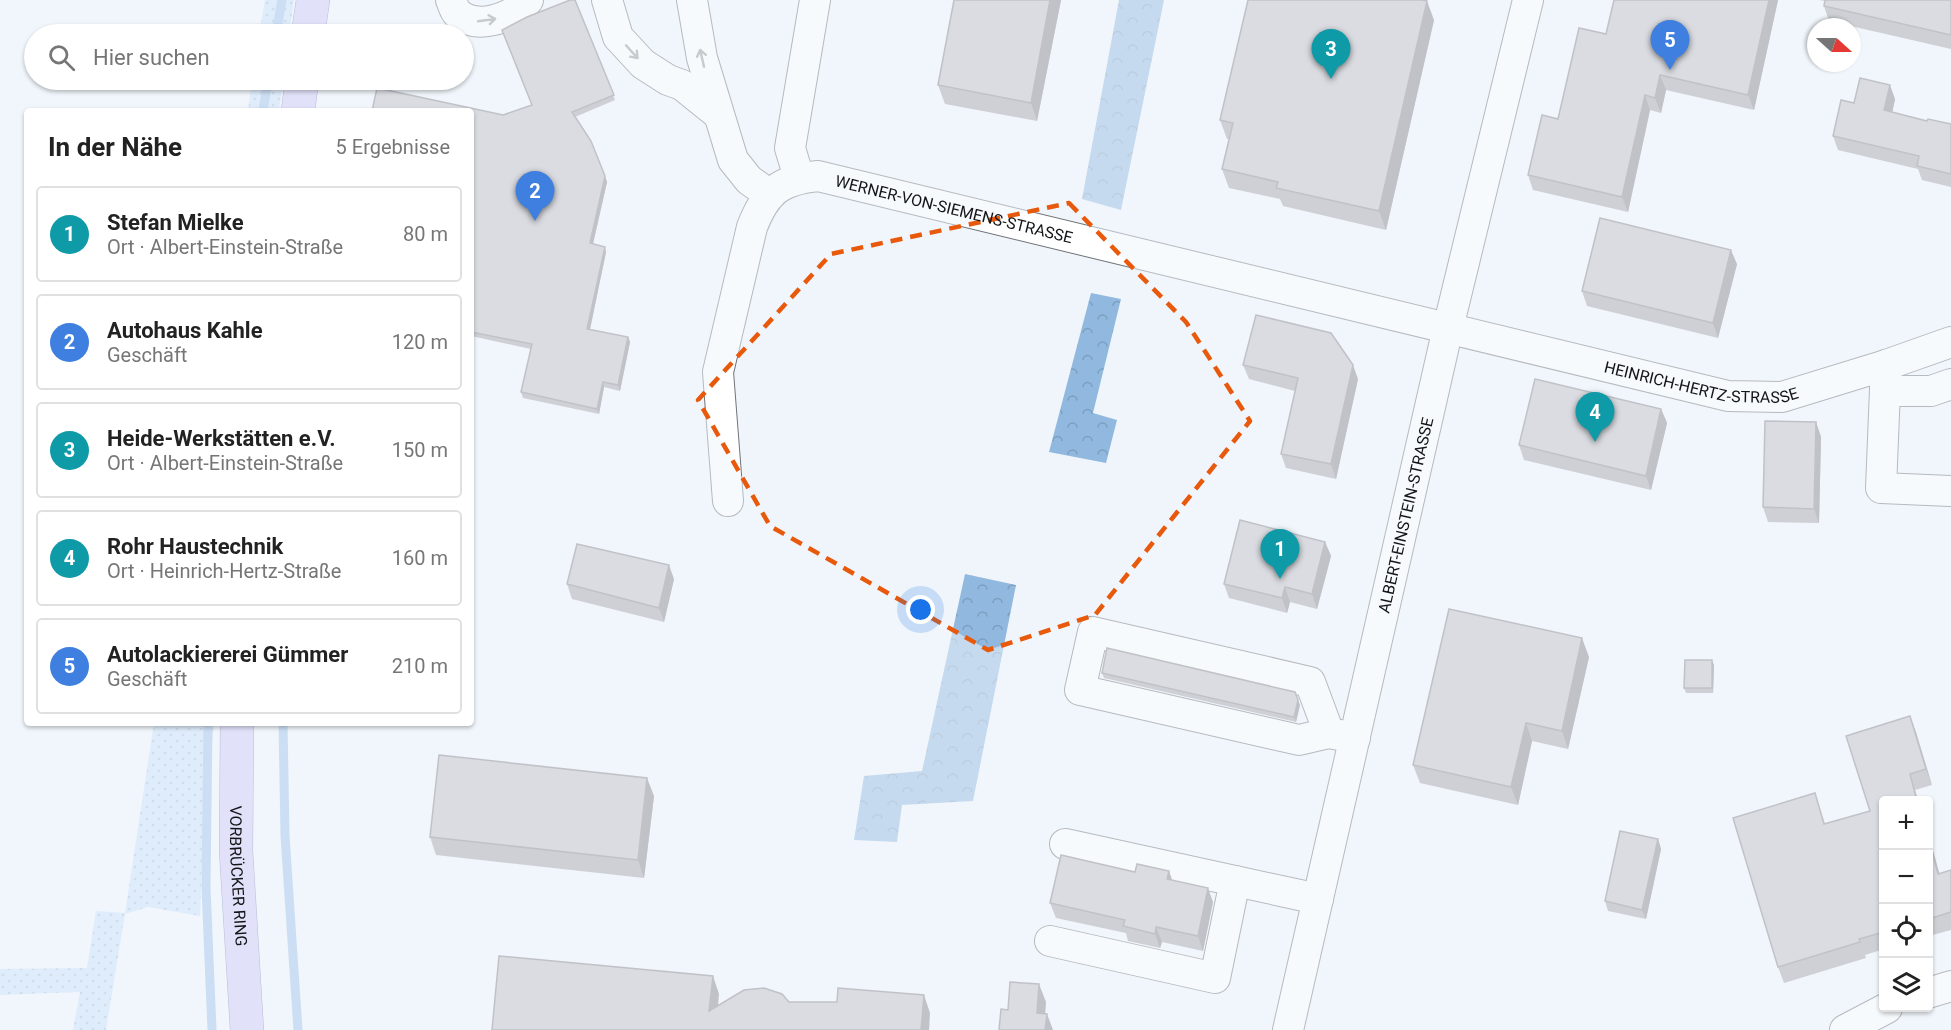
<!DOCTYPE html>
<html lang="de">
<head>
<meta charset="utf-8">
<style>
	:root { --surface:#fff; --page:#f2f2f2; --text:#222; --muted:#767676; --line:#e0e0e0; --accent:#3647b9 }
	body { margin:0; font-family:Roboto,sans-serif; background:var(--page); color:var(--text) }
	.controls { position:absolute; right:18px; bottom:18px; display:grid; overflow:hidden; border-radius:6px; box-shadow:0 2px 4px #0004 }
	.controls button { width:54px; height:54px; display:grid; place-items:center; padding:0; border:0; border-bottom:2px solid var(--line); background:var(--surface); color:var(--text); font:30px sans-serif }
	.compass { position:absolute; left:1807px; top:18px; width:54px; height:54px; border-radius:50%; background:var(--surface); box-shadow:0 2px 4px #0004; rotate:111deg }
	.you { position:absolute; left:921px; top:610px; width:21px; height:21px; margin:-15px; border:4px solid #fff; border-radius:50%; background:#1a73e8; box-shadow:0 0 0 9px #1a73e833 }
	.badge { display:grid; place-items:center; width:39px; height:39px; border-radius:50%; background:var(--accent); color:#fff; font-size:20px; font-weight:700 }
	.pin { position:absolute; translate:-50% -50px; filter:drop-shadow(0 2px 3px #0008) }
	.pin::after { content:''; position:absolute; top:32px; width:21px; height:18px; background:inherit; clip-path:polygon(0 0,100% 0,50% 100%) }
	.list { margin:0; padding:0; list-style:none }
	h2 { display:flex; justify-content:space-between; align-items:center; height:78px; margin:0; padding:0 24px; font-size:26px }
	h2 small { font-size:20px; font-weight:400; color:var(--muted) }
	.list li { display:grid; grid-template-columns:39px 1fr auto; gap:18px; align-items:center; box-sizing:border-box; height:96px; margin:0 12px 12px; padding:0 12px; border:2px solid var(--line); border-radius:6px }
	.list b { display:block; font-size:22px; white-space:nowrap }
	.list p { margin:0; font-size:20px; white-space:nowrap; color:var(--muted) }
	.list em { font-size:20px; font-style:normal; color:var(--muted) }
	.icon { flex:none; width:33px; height:33px; fill:none; stroke:currentColor; stroke-width:2; stroke-linecap:round; stroke-linejoin:round }
	.map { position:relative; flex:none; width:1951px; height:1030px; overflow:hidden }
	.search { position:absolute; background:var(--surface); box-shadow:0 2px 4px #0004; left:24px; top:24px; width:450px; height:66px; display:flex; align-items:center; gap:15px; box-sizing:border-box; padding:0 21px; border-radius:33px; color:var(--muted); font-size:22px }
	.panel { position:absolute; background:var(--surface); box-shadow:0 2px 4px #0004; left:24px; top:108px; width:450px; height:618px; border-radius:6px }
	.map>svg:first-child { display:block }
	.grass { fill:url(#grass-dots) }
	.forest { fill:url(#forest-crowns) }
	.lines { fill:none; stroke-linecap:round; stroke-linejoin:round }
	.stream { stroke:#a0c0ea; stroke-width:9 }
	.minor-casing { stroke:#6f7378; stroke-width:32 }
	.major-casing { stroke:#7875a7; stroke-width:34 }
	.minor { stroke:#fff; stroke-width:30 }
	.major { stroke:#cfcbf8; stroke-width:33 }
	.wall { fill:#a4a2a7 }
	.shaded-wall { fill:#868488 }
	.building { fill:#bfbcc2; stroke:#868488; stroke-width:1.5 }
	.oneway { stroke:#959697 }
	.marked { fill:none; stroke:#e8590c; stroke-width:4.5; stroke-dasharray:12 8; stroke-linejoin:round }
	.labels { text-anchor:middle; stroke-width:4.5; stroke-linejoin:round; paint-order:stroke }
	.street-label { font-size:16px; fill:#131517; stroke:#fff }
</style>
</head>
<body>
<div class="map">
<svg width="1951" height="1030" viewBox="0 0 1951 1030">
	<defs>
		<pattern id="grass-dots" width="8" height="8" patternUnits="userSpaceOnUse" patternTransform="scale(1.5)"><rect width="8" height="8" fill="#c8e1fa"/><path d="M2 2h.1M6 6h.1" fill="none" stroke="#abc0d6" stroke-width="1.8" stroke-linecap="round"/></pattern>
		<pattern id="forest-crowns" width="20" height="18" patternUnits="userSpaceOnUse" patternTransform="scale(1.5)"><rect width="20" height="18" fill="#91b9df"/><path d="M2 6a3 3 0 1 1 6 0M12 15a3 3 0 1 1 6 0" fill="none" stroke="#7c9ebf"/></pattern>
	</defs>
	<rect width="100%" height="100%" fill="#f0f5fb"/>
	<g class="grass">
		<path d="M265 0H294L289 34H259Z"/>
		<path d="M252 80H283L279 111H248Z"/>
		<path d="M154 723H214L203 833 200 916 148 907 125 914 106 1030H73L80 992 0 995V969L87 968 96 911 125 913Z"/>
	</g>
	<g class="forest">
		<path d="M1119 0H1164L1121 210 1082 199Z"/>
		<path d="M1091 293 1121 299 1093 413 1117 420 1106 463 1049 452Z"/>
		<path d="M965 574 1016 585 973 801 902 805 897 842 854 840 864 776 922 771Z"/>
	</g>
	<g class="lines">
		<g class="stream">
			<path d="M276 34 282 0"/>
			<path d="M263 111 268 80"/>
			<path d="M208 723 206 887 212 1030"/>
			<path d="M283 723 285 836 298 1030"/>
		</g>
		<defs>
			<g id="minor">
				<path d="M451 0C453 4 454 10 457 13 477 31 512 18 528 0"/>
				<path d="M607 0 618 37 643 64 668 80 682 85 718 114"/>
				<path d="M692 0 702 58 733 160 749 180 770 195"/>
				<path d="M799 178 790 148 815 0"/>
				<path d="M1886 365 1881 488 1951 491"/>
				<path d="M1885 391H1931L1951 384"/>
				<path id="s1" d="M728 501 718 372 752 227C766 191 780 180 818 176L1728 396 1782 397 1886 365 1951 342"/>
				<path d="M1329 733 1310 682 1093 632 1080 690 1299 740 1329 733 1355 738"/>
				<path d="M1065 844 1318 899"/>
				<path d="M1050 941 1215 978 1235 881"/>
				<path d="M1928 993 1951 986"/>
				<path id="s2" d="M1288 1030 1448 328 1528 0"/>
				<path d="M1845 1030 1887 1008"/>
			</g>
			<g id="major">
				<path d="M308 34 313 0"/>
				<path d="M298 111 302 80"/>
				<path id="s3" d="M237 723 236 851 247 1030"/>
			</g>
		</defs>
		<use href="#minor" class="minor-casing"/>
		<use href="#major" class="major-casing"/>
		<use href="#minor" class="minor"/>
		<use href="#major" class="major"/>
	</g>
	<g class="wall">
		<path d="M575 0 615 100 575 117 607 182 593 244 606 252 590 329 628 337 630 342 620 391 604 387 599 414 523 398 521 392 531 349 471 336V111L503 115 532 105Z"/>
		<path d="M1061 0 1037 121 945 104 938 85Z"/>
		<path d="M1614 0H1778L1754 110 1666 90 1661 113 1650 110 1628 212 1533 190 1528 175 1558 119 1606 34Z"/>
		<path d="M1819 0H1951V49L1829 21 1824 6 1825 1Z"/>
		<path d="M1434 20 1386 230 1283 206 1280 199 1229 188 1222 169 1229 139H1227L1220 120Z"/>
		<path d="M1895 99 1892 112 1927 121 1951 124V187L1922 180 1918 169 1838 150 1833 136 1854 103Z"/>
		<path d="M1737 264 1718 338 1587 306 1582 291Z"/>
		<path d="M1243 365 1358 379 1336 479 1286 468 1281 454 1295 391 1249 379Z"/>
		<path d="M1661 409 1667 423 1651 490 1524 460 1519 445Z"/>
		<path d="M1816 422 1821 437 1819 523 1768 522 1763 507Z"/>
		<path d="M1325 542 1331 556 1317 609 1290 602 1287 613 1229 598 1224 584Z"/>
		<path d="M674 579 664 622 572 599 567 584Z"/>
		<path d="M1589 657 1568 749 1532 741 1518 805 1420 783 1413 765Z"/>
		<path d="M1714 665 1713 693H1686L1684 688Z"/>
		<path d="M1102 673 1300 705 1296 722 1104 678Z"/>
		<path d="M1910 716 1932 785 1915 790 1918 801H1884V949L1865 955 1866 958 1784 983 1778 967 1815 793 1825 824 1870 811Z"/>
		<path d="M654 796 644 878 436 855 430 837Z"/>
		<path d="M1929 836 1939 874 1951 870V930L1929 936Z"/>
		<path d="M1658 839 1661 849 1646 919 1608 911 1605 901Z"/>
		<path d="M1169 871 1172 880 1213 902 1203 951 1162 942 1160 948 1128 941 1126 933 1056 918 1050 903 1135 872Z"/>
	</g>
	<g class="shaded-wall">
		<path d="M1050 0H1061L1037 121 1031 103Z"/>
		<path d="M1769 0H1778L1754 110 1748 95Z"/>
		<path d="M1427 1 1434 20 1386 230 1379 211Z"/>
		<path d="M1660 75 1666 90 1661 113 1655 98Z"/>
		<path d="M1890 85 1895 99 1890 124 1884 110Z"/>
		<path d="M1645 95 1650 110 1628 212 1622 197Z"/>
		<path d="M605 176 607 182 592 248 590 243Z"/>
		<path d="M605 247 606 252 589 334 587 329Z"/>
		<path d="M1731 250 1737 264 1718 338 1713 323Z"/>
		<path d="M628 337 630 342 620 391 618 385Z"/>
		<path d="M1353 365 1358 379 1336 479 1331 464Z"/>
		<path d="M603 382 604 387 599 414 597 409Z"/>
		<path d="M1661 409 1667 423 1651 490 1646 476Z"/>
		<path d="M1816 422 1821 437 1819 523 1814 509Z"/>
		<path d="M1325 542 1331 556 1317 609 1312 594Z"/>
		<path d="M669 565 674 579 664 622 659 608Z"/>
		<path d="M1285 587 1290 602 1287 613 1282 598Z"/>
		<path d="M1582 638 1589 657 1568 749 1562 731Z"/>
		<path d="M1712 660 1714 665 1713 693 1712 688Z"/>
		<path d="M1298 700 1300 705 1296 722 1294 717Z"/>
		<path d="M1910 716 1916 732 1932 785 1926 769Z"/>
		<path d="M1526 723 1532 741 1518 805 1511 787Z"/>
		<path d="M1910 774 1915 790 1918 801H1917Z"/>
		<path d="M647 778 654 796 644 878 638 860Z"/>
		<path d="M1929 836 1944 890 1938 874 1929 840Z"/>
		<path d="M1658 839 1661 849 1646 919 1642 910Z"/>
		<path d="M1169 871 1174 886 1167 879Z"/>
		<path d="M1208 888 1213 902 1203 951 1198 936Z"/>
		<path d="M1156 927 1162 942 1160 948 1155 934Z"/>
		<path d="M713 976 719 994 716 1029 709 1011Z"/>
		<path d="M1039 984 1046 1002 1044 1030 1037 1013Z"/>
		<path d="M924 995 930 1013 929 1030H921Z"/>
		<path d="M1047 1014 1053 1030H1045Z"/>
	</g>
	<g class="building">
		<path d="M570 0H575L614 95 572 112 591 141 605 176 590 243 605 247 587 329 628 337 618 385 603 382 597 409 521 392 532 344 471 332V111H372L377 88 503 115 532 105 502 30 527 17Z"/>
		<path d="M954 0H1050L1031 103 938 85Z"/>
		<path d="M1248 0H1422L1427 1 1379 211 1276 188 1278 182 1222 169 1233 123 1220 120Z"/>
		<path d="M1614 0H1769L1748 95 1660 75 1655 98 1645 95 1622 197 1528 175 1542 115 1558 119 1579 28 1606 34Z"/>
		<path d="M1825 0H1951V35L1824 6Z"/>
		<path d="M1860 78 1890 85 1884 110 1927 121 1928 119 1951 124V174L1917 166 1919 156 1833 136 1841 100 1854 103Z"/>
		<path d="M1600 218 1731 250 1713 323 1582 291Z"/>
		<path d="M1256 315 1331 333 1353 365 1331 464 1281 454 1298 378 1243 365Z"/>
		<path d="M1535 379 1661 409 1646 476 1519 445Z"/>
		<path d="M1765 421 1816 422 1814 509 1763 507Z"/>
		<path d="M1240 520 1325 542 1312 594 1285 587 1282 598 1224 584Z"/>
		<path d="M577 544 669 565 659 608 567 584Z"/>
		<path d="M1449 609 1582 638 1562 731 1526 723 1511 787 1413 765Z"/>
		<path d="M1107 648 1295 692 1298 700 1294 717 1102 673Z"/>
		<path d="M1685 660H1712V688H1684Z"/>
		<path d="M1910 716 1926 769 1910 774 1917 801H1884V932L1859 939 1860 942 1778 967 1733 818 1815 793 1824 824 1870 811 1846 736Z"/>
		<path d="M439 755 647 778 638 860 430 837Z"/>
		<path d="M1620 831 1658 839 1642 910 1605 901Z"/>
		<path d="M1929 840 1938 874 1951 870V912L1929 919Z"/>
		<path d="M1061 855 1135 872 1137 864 1169 871 1167 879 1208 888 1198 936 1156 927 1155 934 1123 926 1125 920 1050 903Z"/>
		<path d="M499 956 713 976 709 1011 744 990 764 988 782 994 789 1002H837L838 988 924 995 921 1030H492Z"/>
		<path d="M1010 982 1039 984 1037 1013 1047 1014 1045 1030H999L1001 1009 1008 1010Z"/>
	</g>
	<defs><path id="oneway-shaft" d="M-6 0H5M1.5-3L5.5 0L1.5 3" fill="none" stroke-width="1.6" stroke-linecap="round" stroke-linejoin="round" transform="scale(1.5)"/></defs>
	<g class="oneway">
		<use href="#oneway-shaft" transform="translate(487 20) rotate(-8)"/>
		<use href="#oneway-shaft" transform="translate(632 52) rotate(48)"/>
		<use href="#oneway-shaft" transform="translate(702 58) rotate(-103)"/>
	</g>
	<path d="M0 0H1951V1030H0ZM1069 203 1186 322 1250 421 1095 615 988 650 770 526 698 400 831 254Z" fill="#f0f5fb" fill-opacity=".55" fill-rule="evenodd"/>
	<path class="marked" d="M1069 203 1186 322 1250 421 1095 615 988 650 770 526 698 400 831 254Z"/>
	<g class="labels">
		<g class="street-label">
			<text dy="6" stroke="none"><textPath href="#s1" startOffset="508">WERNER-VON-SIEMENS-STRASSE</textPath></text>
			<text dy="6" stroke="none"><textPath href="#s1" startOffset="1276">HEINRICH-HERTZ-STRASSE</textPath></text>
			<text dy="6" stroke="none"><textPath href="#s2" startOffset="528">ALBERT-EINSTEIN-STRASSE</textPath></text>
			<text dy="6" stroke="none"><textPath href="#s3" startOffset="153">VORBRÜCKER RING</textPath></text>
		</g>
	</g>
</svg>
<div class="controls">
<button>+</button>
<button>−</button>
<button><svg class="icon" aria-label="locate" viewBox="0 0 24 24"><circle cx="12" cy="12" r="6"/><path d="M12 2v4M12 18v4M2 12h4M18 12h4"/></svg></button>
<button><svg class="icon" aria-label="layers" viewBox="0 0 24 24"><path d="M12 4l9 5-9 5-9-5zM3 14l9 5 9-5"/></svg></button>
</div>
<svg class="compass" viewBox="-18 -18 36 36"><path d="M0-13l5 13h-10z" fill="#e53935"/><path d="M0 13l5-13h-10z" fill="#767676"/></svg>
<div class="you"></div>
<div class="pin badge" style="left:1280px;top:579px;background:#0f9aa8">1</div>
<div class="pin badge" style="left:535px;top:221px;background:#3f7fe0">2</div>
<div class="pin badge" style="left:1331px;top:79px;background:#0f9aa8">3</div>
<div class="pin badge" style="left:1595px;top:442px;background:#0f9aa8">4</div>
<div class="pin badge" style="left:1670px;top:70px;background:#3f7fe0">5</div>
<div class="search"><svg class="icon" aria-label="search" viewBox="0 0 24 24"><circle cx="10" cy="10" r="6"/><path d="M15 15l6 6"/></svg>Hier suchen</div>
<section class="panel">
<h2>In der Nähe<small>5 Ergebnisse</small></h2>
<ul class="list">
<li><span class="badge" style="background:#0f9aa8">1</span><div><b>Stefan Mielke</b><p>Ort · Albert-Einstein-Straße</p></div><em>80 m</em></li>
<li><span class="badge" style="background:#3f7fe0">2</span><div><b>Autohaus Kahle</b><p>Geschäft</p></div><em>120 m</em></li>
<li><span class="badge" style="background:#0f9aa8">3</span><div><b>Heide-Werkstätten e.V.</b><p>Ort · Albert-Einstein-Straße</p></div><em>150 m</em></li>
<li><span class="badge" style="background:#0f9aa8">4</span><div><b>Rohr Haustechnik</b><p>Ort · Heinrich-Hertz-Straße</p></div><em>160 m</em></li>
<li><span class="badge" style="background:#3f7fe0">5</span><div><b>Autolackiererei Gümmer</b><p>Geschäft</p></div><em>210 m</em></li>
</ul>
</section>
</div>
</body>
</html>
